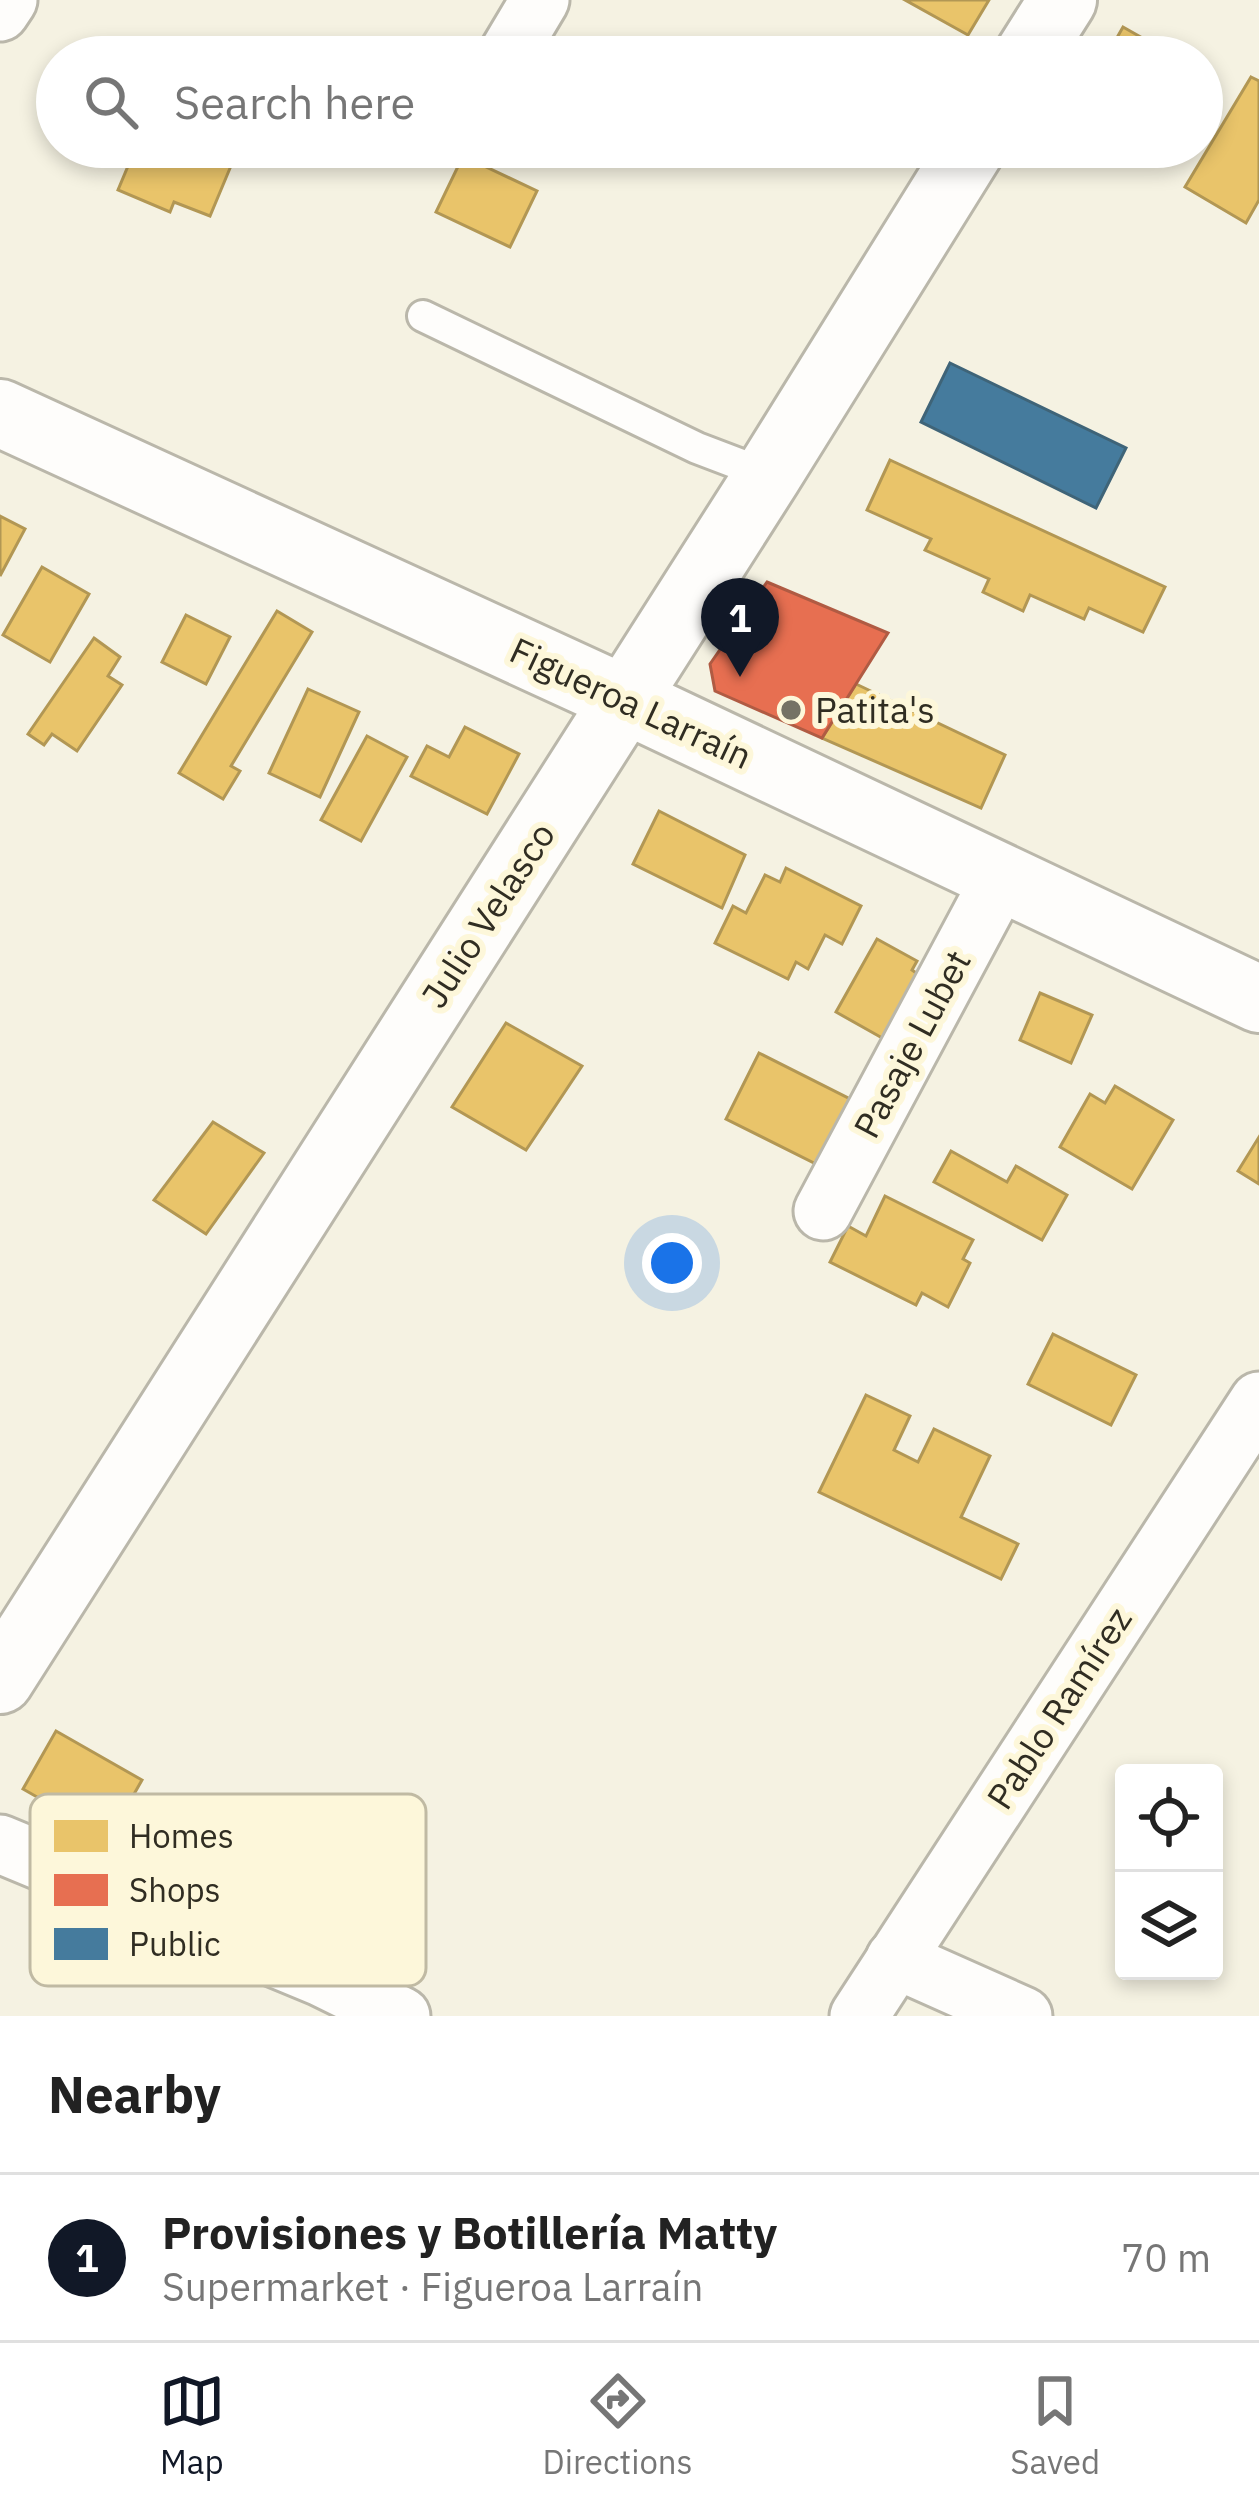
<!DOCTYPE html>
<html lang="en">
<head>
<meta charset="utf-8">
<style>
	:root { --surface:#fff; --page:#f6f6f6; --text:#222; --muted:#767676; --line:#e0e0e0; --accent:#111827 }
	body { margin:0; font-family:"IBM Plex Sans",sans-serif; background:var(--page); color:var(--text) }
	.controls { position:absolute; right:36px; bottom:36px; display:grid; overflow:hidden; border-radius:12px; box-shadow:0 6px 18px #0003 }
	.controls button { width:108px; height:108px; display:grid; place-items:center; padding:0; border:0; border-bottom:3px solid var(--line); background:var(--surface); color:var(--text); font:60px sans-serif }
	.you { position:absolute; left:672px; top:1263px; width:42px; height:42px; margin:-30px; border:9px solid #fff; border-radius:50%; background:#1a73e8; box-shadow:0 0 0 18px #1a73e833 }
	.badge { display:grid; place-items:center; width:78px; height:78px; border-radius:50%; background:var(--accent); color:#fff; font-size:39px; font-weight:700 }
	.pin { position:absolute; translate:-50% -99px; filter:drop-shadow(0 3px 6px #0008) }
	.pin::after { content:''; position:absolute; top:63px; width:42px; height:36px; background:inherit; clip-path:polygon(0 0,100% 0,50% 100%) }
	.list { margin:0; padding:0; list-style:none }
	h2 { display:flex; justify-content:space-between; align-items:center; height:156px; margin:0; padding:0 48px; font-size:51px }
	h2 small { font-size:39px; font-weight:400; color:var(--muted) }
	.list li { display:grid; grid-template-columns:78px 1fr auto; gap:36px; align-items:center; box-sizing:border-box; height:168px; padding:0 48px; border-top:3px solid var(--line) }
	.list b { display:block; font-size:45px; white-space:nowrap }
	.list p { margin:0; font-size:39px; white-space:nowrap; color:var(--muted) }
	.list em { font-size:39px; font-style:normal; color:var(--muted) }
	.icon { flex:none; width:66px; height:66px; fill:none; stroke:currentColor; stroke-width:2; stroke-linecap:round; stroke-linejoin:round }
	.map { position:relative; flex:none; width:1259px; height:2016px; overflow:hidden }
	.search { position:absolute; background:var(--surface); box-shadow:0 6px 18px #0003; left:36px; right:36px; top:36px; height:132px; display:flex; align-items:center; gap:30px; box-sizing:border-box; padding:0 42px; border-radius:66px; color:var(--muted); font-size:45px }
	.sheet { height:324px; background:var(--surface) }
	nav { display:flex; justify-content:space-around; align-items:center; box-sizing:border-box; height:168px; border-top:3px solid var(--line); background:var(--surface); font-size:33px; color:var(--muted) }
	nav a { display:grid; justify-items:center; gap:6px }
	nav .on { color:var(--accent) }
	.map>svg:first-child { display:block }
	.homes { fill:#e9c46a; stroke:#b29754; stroke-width:3 }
	.shops { fill:#e76f51; stroke:#b05b43; stroke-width:3 }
	.public { fill:#457b9d; stroke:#3f6478; stroke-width:3 }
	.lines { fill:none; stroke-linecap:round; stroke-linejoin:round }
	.service-casing { stroke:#bab7aa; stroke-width:36 }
	.minor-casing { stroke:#bab7aa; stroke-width:63 }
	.tertiary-casing { stroke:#bab7aa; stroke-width:72 }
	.secondary-casing { stroke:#bab7aa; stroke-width:72 }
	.service { stroke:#fefdfb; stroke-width:30 }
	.minor { stroke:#fefdfb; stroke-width:57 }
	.tertiary { stroke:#fefdfb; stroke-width:66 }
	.secondary { stroke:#fefdfb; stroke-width:66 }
	.poi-dot { fill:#757265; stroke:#fdf7da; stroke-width:4.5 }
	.labels { text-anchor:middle; stroke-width:12; stroke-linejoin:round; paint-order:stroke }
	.street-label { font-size:36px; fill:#302d22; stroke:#fdf7da }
	.poi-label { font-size:36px; fill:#302d22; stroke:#fdf7da; text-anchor:start }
	.key { fill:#fdf7da; stroke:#c0baa3; stroke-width:3 }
	.key-label { font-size:33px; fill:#302d22 }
</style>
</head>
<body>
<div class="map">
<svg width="1259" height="2016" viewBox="0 0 1259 2016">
	<rect width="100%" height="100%" fill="#f5f2e2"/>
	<g class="homes">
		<path d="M905 0H989L968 35Z"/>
		<path d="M1123 27 1176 57H1106Z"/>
		<path d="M1251 77 1259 81V200L1246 223 1185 187Z"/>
		<path d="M136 147H232L238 149 210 216 174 202 170 212 118 190Z"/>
		<path d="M463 156 537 191 510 247 436 212Z"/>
		<path d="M890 460 1165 587 1143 632 1089 608 1084 619 1030 595 1023 611 983 592 989 579 925 550 931 539 867 510Z"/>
		<path d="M0 516 25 529 0 576Z"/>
		<path d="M42 567 89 594 50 662 3 635Z"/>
		<path d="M277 611 312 632 231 766 240 771 223 799 179 773Z"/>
		<path d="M186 615 230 637 206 684 162 662Z"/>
		<path d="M94 638 120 657 108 676 122 685 77 751 52 734 44 745 28 734Z"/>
		<path d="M856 684 1005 755 981 808 822 738Z"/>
		<path d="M308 689 359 712 320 797 269 773Z"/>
		<path d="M465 727 519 754 487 814 411 776 427 746 449 757Z"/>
		<path d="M367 736 407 757 361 841 321 820Z"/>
		<path d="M659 811 745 855 722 908 633 864Z"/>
		<path d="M786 868 861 906 842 944 825 935 808 969 796 962 788 979 715 943 733 906 746 913 765 875 780 882Z"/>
		<path d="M877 939 917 961 912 970 919 975 884 1039 836 1012Z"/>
		<path d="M1040 993 1092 1015 1071 1063 1020 1040Z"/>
		<path d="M506 1023 582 1066 526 1150 452 1107Z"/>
		<path d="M759 1053 862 1105 828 1170 726 1119Z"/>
		<path d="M1115 1086 1173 1120 1132 1189 1060 1147 1090 1094 1105 1103Z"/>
		<path d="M213 1122 264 1153 206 1234 154 1200Z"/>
		<path d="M1259 1137V1184L1238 1171Z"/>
		<path d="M951 1151 1007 1182 1016 1166 1067 1195 1042 1240 934 1182Z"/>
		<path d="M885 1196 973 1240 963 1259 970 1263 948 1307 922 1293 916 1305 830 1262 848 1226 866 1236Z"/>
		<path d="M1053 1334 1136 1375 1111 1425 1028 1384Z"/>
		<path d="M866 1395 910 1416 894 1450 918 1462 934 1429 990 1456 961 1517 1018 1544 1001 1579 819 1492Z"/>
		<path d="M56 1731 142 1780 109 1838 23 1789Z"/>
	</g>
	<path class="shops" d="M767 582 888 633 822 738 715 691 710 664Z"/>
	<path class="public" d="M950 363 1126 448 1096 508 921 422Z"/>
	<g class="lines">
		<defs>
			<path id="service" d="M423 316 697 448 768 475"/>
			<g id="minor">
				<path d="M0 12 8 0"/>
				<path d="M506 57 540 0"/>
				<path d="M823 1211 1002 876"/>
				<path d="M0 1844 321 1977 401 2016"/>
				<path d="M895 1959 1023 2016"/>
				<path d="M859 2016 1259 1401"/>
			</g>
			<path id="tertiary" d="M0 413 626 700 1259 999"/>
			<g id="secondary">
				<path d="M1027 57 1063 0"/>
				<path d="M0 1680 768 475 972 147"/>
			</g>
		</defs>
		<use href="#service" class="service-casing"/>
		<use href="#minor" class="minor-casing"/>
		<use href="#tertiary" class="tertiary-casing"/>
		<use href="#secondary" class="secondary-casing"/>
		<use href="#service" class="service"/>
		<use href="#minor" class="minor"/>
		<use href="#tertiary" class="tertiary"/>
		<use href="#secondary" class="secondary"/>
	</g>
	<circle class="poi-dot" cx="791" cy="710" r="12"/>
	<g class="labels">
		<g class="street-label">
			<text transform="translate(631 703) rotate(25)" y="13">Figueroa Larraín</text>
			<text transform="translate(488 915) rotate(-57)" y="13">Julio Velasco</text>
			<text transform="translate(912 1044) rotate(-62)" y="13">Pasaje Lubet</text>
			<text transform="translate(1059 1708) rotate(-57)" y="13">Pablo Ramírez</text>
		</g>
		<g class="poi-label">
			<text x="815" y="723">Patita's</text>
		</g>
	</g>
	<rect x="30" y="1794" width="396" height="192" rx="18" class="key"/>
	<rect x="54" y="1820" width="54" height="32" fill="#e9c46a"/>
	<rect x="54" y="1874" width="54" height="32" fill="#e76f51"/>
	<rect x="54" y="1928" width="54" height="32" fill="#457b9d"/>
	<g class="key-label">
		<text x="129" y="1848">Homes</text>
		<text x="129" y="1902">Shops</text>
		<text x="129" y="1956">Public</text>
	</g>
</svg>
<div class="controls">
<button><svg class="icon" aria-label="locate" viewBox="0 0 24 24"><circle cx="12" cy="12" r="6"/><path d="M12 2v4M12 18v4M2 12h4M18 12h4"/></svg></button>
<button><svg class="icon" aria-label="layers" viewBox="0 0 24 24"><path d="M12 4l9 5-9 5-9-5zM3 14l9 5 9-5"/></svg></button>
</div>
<div class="you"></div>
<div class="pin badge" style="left:740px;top:677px">1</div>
<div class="search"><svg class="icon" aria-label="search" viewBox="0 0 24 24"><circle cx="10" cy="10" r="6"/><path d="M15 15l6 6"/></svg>Search here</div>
</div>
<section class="sheet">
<h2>Nearby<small></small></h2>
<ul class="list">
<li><span class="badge">1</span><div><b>Provisiones y Botillería Matty</b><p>Supermarket · Figueroa Larraín</p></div><em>70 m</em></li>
</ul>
</section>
<nav>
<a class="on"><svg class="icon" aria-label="map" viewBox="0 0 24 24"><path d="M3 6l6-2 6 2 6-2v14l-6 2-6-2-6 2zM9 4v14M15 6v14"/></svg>Map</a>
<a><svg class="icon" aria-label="directions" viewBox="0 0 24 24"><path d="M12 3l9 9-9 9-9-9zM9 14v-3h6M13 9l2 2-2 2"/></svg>Directions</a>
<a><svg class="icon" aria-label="saved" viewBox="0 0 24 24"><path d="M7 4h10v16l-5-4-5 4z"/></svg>Saved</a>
</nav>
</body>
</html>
